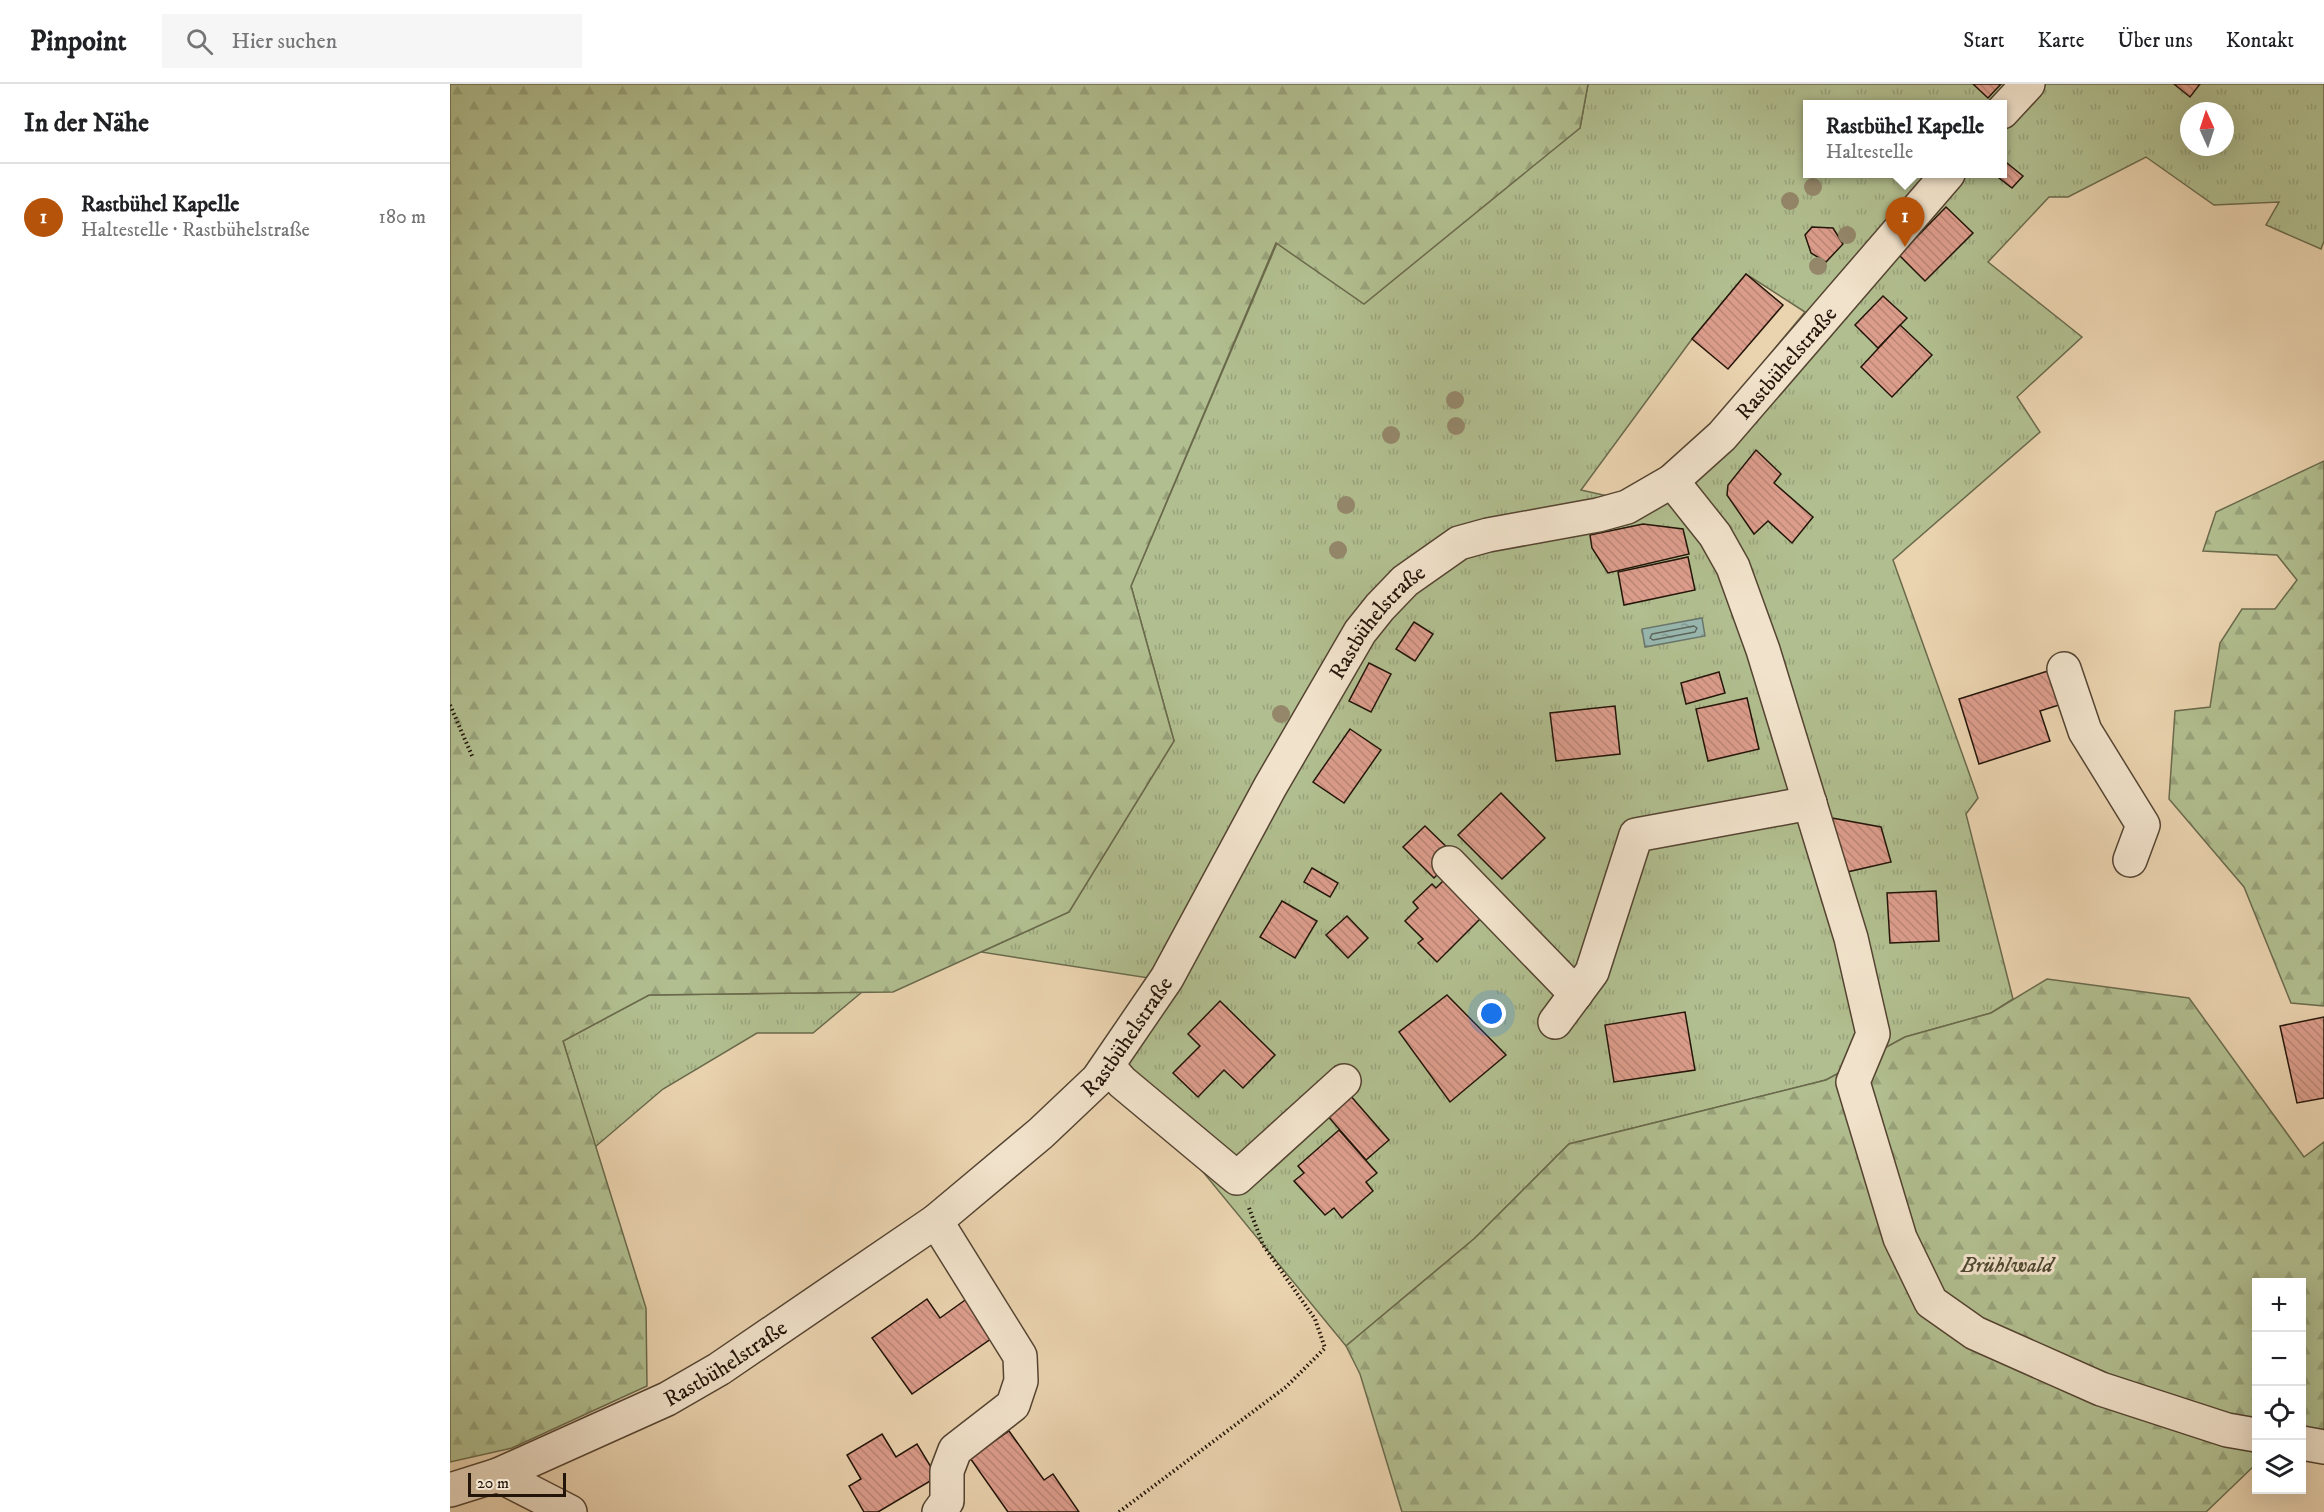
<!DOCTYPE html>
<html lang="de">
<head>
<meta charset="utf-8">
<style>
	:root { --surface:#fff; --page:#f6f6f6; --text:#202124; --muted:#757577; --line:#e0e0e0; --accent:#b45309 }
	body { margin:0; font-family:"IM FELL DW Pica",serif; background:var(--page); color:var(--text) }
	.controls { position:absolute; right:18px; bottom:18px; display:grid; overflow:hidden; border-radius:0px; box-shadow:0 6px 24px #0002 }
	.controls button { width:54px; height:54px; display:grid; place-items:center; padding:0; border:0; border-bottom:2px solid var(--line); background:var(--surface); color:var(--text); font:30px sans-serif }
	.compass { position:absolute; left:1730px; top:18px; width:54px; height:54px; border-radius:50%; background:var(--surface); box-shadow:0 6px 24px #0002; rotate:357deg }
	.scale { position:absolute; left:18px; bottom:15px; width:98px; box-sizing:border-box; padding-left:6px; border:3px solid #231509; border-top:0; font-size:16px; line-height:21px; white-space:nowrap; color:#231509; -webkit-text-stroke:4px #f1e2cb; paint-order:stroke }
	.you { position:absolute; left:1042px; top:930px; width:21px; height:21px; margin:-15px; border:4px solid #fff; border-radius:50%; background:#1a73e8; box-shadow:0 0 0 9px #1a73e833 }
	.badge { display:grid; place-items:center; width:39px; height:39px; border-radius:50%; background:var(--accent); color:#fff; font-size:20px; font-weight:700 }
	.pin { position:absolute; translate:-50% -50px; filter:drop-shadow(0 2px 3px #0008) }
	.pin::after { content:''; position:absolute; top:32px; width:21px; height:18px; background:inherit; clip-path:polygon(0 0,100% 0,50% 100%) }
	.popup { position:absolute; left:1353px; top:16px; width:204px; height:78px; box-sizing:border-box; display:grid; place-content:center; border-radius:0px; background:var(--surface); filter:drop-shadow(0 2px 4px #0005); font-size:20px; white-space:nowrap; color:var(--muted) }
	.popup b { font-size:22px; color:var(--text) }
	.popup::after { content:''; position:absolute; left:50%; top:100%; margin-left:-12px; border:12px solid transparent; border-top-color:var(--surface) }
	.list { margin:0; padding:0; list-style:none }
	h2 { display:flex; justify-content:space-between; align-items:center; height:78px; margin:0; padding:0 24px; font-size:26px }
	h2 small { font-size:20px; font-weight:400; color:var(--muted) }
	.list li { display:grid; grid-template-columns:39px 1fr auto; gap:18px; align-items:center; box-sizing:border-box; height:108px; padding:0 24px; border-top:2px solid var(--line) }
	.list b { display:block; font-size:22px; white-space:nowrap }
	.list p { margin:0; font-size:20px; white-space:nowrap; color:var(--muted) }
	.list em { font-size:20px; font-style:normal; color:var(--muted) }
	.icon { flex:none; width:33px; height:33px; fill:none; stroke:currentColor; stroke-width:2; stroke-linecap:round; stroke-linejoin:round }
	.map { position:relative; flex:none; width:1874px; height:1428px; overflow:hidden }
	header { display:flex; align-items:center; gap:36px; box-sizing:border-box; height:84px; padding:0 30px; background:var(--surface); border-bottom:2px solid var(--line) }
	header strong { font-size:28px }
	nav { display:flex; gap:33px; margin-inline-start:auto; font-size:21px }
	.search { width:420px; height:54px; background:var(--page); display:flex; align-items:center; gap:15px; box-sizing:border-box; padding:0 21px; border-radius:0px; color:var(--muted); font-size:22px }
	main { display:flex }
	aside { flex:1; background:var(--surface) }
	.map>svg:first-child { display:block }
	.grass { fill:url(#grass-tufts); stroke:#6a6a4c; stroke-width:1.5; fill-rule:evenodd }
	.forest { fill:url(#forest-firs); stroke:#6a6a4c; stroke-width:1.5 }
	.water { fill:url(#water-ripples); stroke:#69766c; stroke-width:1.5 }
	.lines { fill:none; stroke-linecap:round; stroke-linejoin:round }
	.shore { stroke:#5e665c; stroke-width:1.5 }
	.building { fill:url(#building-back-hatch); stroke:#231509; stroke-width:1.5 }
	.minor-casing { stroke:#554432; stroke-width:36 }
	.path { stroke:#231509; stroke-width:4; stroke-dasharray:1.5 3; stroke-linecap:butt }
	.minor { stroke:#f1e2cb; stroke-width:33 }
	.tree { fill:#94876a }
	.labels { text-anchor:middle; stroke-width:6; stroke-linejoin:round; paint-order:stroke }
	.street-label { font-size:22px; fill:#231509; stroke:#f1e2cb }
	.park-label { font-size:22px; font-style:italic; fill:#4e4831; stroke:#f1e2cb }
</style>
</head>
<body>
<header>
<strong>Pinpoint</strong>
<div class="search"><svg class="icon" aria-label="search" viewBox="0 0 24 24"><circle cx="10" cy="10" r="6"/><path d="M15 15l6 6"/></svg>Hier suchen</div>
<nav><a>Start</a><a>Karte</a><a>Über uns</a><a>Kontakt</a></nav>
</header>
<main>
<aside>
<h2>In der Nähe<small></small></h2>
<ul class="list">
<li><span class="badge">1</span><div><b>Rastbühel Kapelle</b><p>Haltestelle · Rastbühelstraße</p></div><em>180 m</em></li>
</ul>
</aside>
<div class="map">
<svg width="1874" height="1428" viewBox="0 0 1874 1428">
	<defs>
		<pattern id="grass-tufts" width="24" height="20" patternUnits="userSpaceOnUse" patternTransform="scale(1.5)"><rect width="24" height="20" fill="#b1be8f"/><path d="M3 7l-1-3M5 7V3M7 7l1-3M15 17l-1-3M17 17v-4M19 17l1-3" fill="none" stroke="#98a27a"/></pattern>
		<pattern id="forest-firs" width="22" height="20" patternUnits="userSpaceOnUse" patternTransform="scale(1.5)"><rect width="22" height="20" fill="#b1be8f"/><path d="M5 1l3.5 6h-7zM16 11l3.5 6h-7z" fill="#98a27a"/></pattern>
		<pattern id="water-ripples" width="26" height="14" patternUnits="userSpaceOnUse" patternTransform="scale(1.5)"><rect width="26" height="14" fill="#98b7ae"/><path d="M2 4q2-2 4 0t4 0M15 11q2-2 4 0t4 0" fill="none" stroke="#839c94"/></pattern>
		<pattern id="building-back-hatch" width="6" height="6" patternUnits="userSpaceOnUse" patternTransform="scale(1.5)"><rect width="6" height="6" fill="#dc9d8c"/><path d="M-1 5l2 2M0 0l6 6M5-1l2 2" fill="none" stroke="#bc8677"/></pattern>
	</defs>
	<rect width="100%" height="100%" fill="#ead3af"/>
	<filter id="stains"><feTurbulence type="fractalNoise" baseFrequency=".00333" numOctaves="4"/><feColorMatrix values="0 0 0 0 .2 0 0 0 0 .09 0 0 0 0 .02 0 0 0 .5 -.17"/></filter>
	<radialGradient id="worn" r=".72"><stop offset=".6" stop-color="#630" stop-opacity="0"/><stop offset="1" stop-color="#630" stop-opacity=".3"/></radialGradient>
	<g class="grass">
		<path d="M1138 0H1874V157L1871 165 1816 141 1829 118 1764 121 1696 73 1618 113H1599L1538 178 1632 253 1567 313 1590 348 1443 476 1528 714 1516 730 1563 915 1541 929 1455 953 1376 996 1119 1060 1025 1154 896 1262 652 965 699 894 531 868 619 828 724 657 681 502 827 159 1130 44ZM1358 21H1552V90H1358ZM1739 27H1775V63H1739ZM1296 190 1355 228 1272 328 1199 401 1162 413 1131 406 1242 255Z"/>
		<path d="M412 908 363 949H307L213 1005 145 1063 113 957 199 911Z"/>
	</g>
	<g class="forest">
		<path d="M0 0H1138L1130 44 914 220 826 159 681 502 724 657 619 828 443 908 199 911 113 957 196 1224 197 1302 62 1364 0 1378Z"/>
		<path d="M1874 377V922L1841 919 1794 803 1719 715 1725 627 1760 623 1770 559 1792 525H1825L1847 496 1827 471 1753 467 1766 428Z"/>
		<path d="M1597 895 1739 914 1854 1073 1874 1058V1350L1852 1347V1198H1806V1380L1756 1428H952L910 1290 896 1262 1025 1154 1119 1060 1376 996 1455 953 1541 929Z"/>
	</g>
	<path class="water" d="M1252 534 1255 552 1195 563 1192 545Z"/>
	<g class="lines">
		<path class="shore" d="M1244 542 1247 544 1245 548 1203 556 1200 554 1202 550Z"/>
	</g>
	<g class="building">
		<path d="M1523 0H1551L1538 14Z"/>
		<path d="M1724 0H1750L1740 13Z"/>
		<path d="M1552 75 1573 92 1562 104 1544 90H1552Z"/>
		<path d="M1496 123 1523 149 1475 197 1449 171Z"/>
		<path d="M1362 143 1383 144 1393 160 1376 178 1361 169 1355 151Z"/>
		<path d="M1296 190 1333 221 1278 285 1242 255Z"/>
		<path d="M1433 212 1457 234 1428 264 1405 241Z"/>
		<path d="M1450 241 1482 271 1442 313 1411 283Z"/>
		<path d="M1306 366 1331 390 1324 399 1363 433 1342 459 1318 437 1304 450 1277 411 1278 401Z"/>
		<path d="M1193 440 1233 445 1239 470 1158 489 1142 464 1140 451Z"/>
		<path d="M1238 473 1245 506 1174 521 1168 488Z"/>
		<path d="M964 538 983 550 965 577 946 565Z"/>
		<path d="M919 579 941 590 921 628 899 617Z"/>
		<path d="M1601 586 1612 620 1590 627 1600 657 1529 680 1509 615Z"/>
		<path d="M1269 588 1275 609 1236 620 1231 599Z"/>
		<path d="M1297 614 1309 665 1258 677 1246 625Z"/>
		<path d="M1165 622 1170 670 1106 677 1100 629Z"/>
		<path d="M900 645 931 666 894 719 863 698Z"/>
		<path d="M1051 709 1095 754 1052 795 1008 751Z"/>
		<path d="M1382 734 1431 743 1441 778 1397 788Z"/>
		<path d="M975 742 1006 772 984 794 953 763Z"/>
		<path d="M862 784 888 799 880 813 854 798Z"/>
		<path d="M997 793 1034 831 987 878 968 859 973 855 955 837 968 824 963 818 982 800 986 804Z"/>
		<path d="M1486 807 1489 857 1440 859 1437 809Z"/>
		<path d="M832 817 867 837 845 874 810 853Z"/>
		<path d="M897 832 918 854 898 874 876 851Z"/>
		<path d="M997 911 1056 971 1000 1018 949 948Z"/>
		<path d="M770 917 825 971 793 1004 774 986 748 1013 723 989 750 962 738 950Z"/>
		<path d="M1235 928 1245 986 1164 998 1155 941Z"/>
		<path d="M1874 933V1014L1847 1019 1830 942Z"/>
		<path d="M899 1010 939 1056 916 1076 876 1030Z"/>
		<path d="M889 1046 927 1089 916 1098 923 1107 892 1134 884 1124 875 1131 844 1097 854 1089 848 1082Z"/>
		<path d="M518 1214 545 1252 462 1310 422 1254 477 1215 490 1234Z"/>
		<path d="M559 1347 594 1396 603 1390 629 1428H558L520 1374Z"/>
		<path d="M432 1350 446 1373 467 1360 487 1393 428 1428H414L399 1402 411 1395 397 1371Z"/>
	</g>
	<g class="lines">
		<defs>
			<g id="minor">
				<path d="M1552 28 1578 0"/>
				<path d="M1222 397 1265 451 1283 483 1313 566 1401 854 1423 950 1403 998 1450 1154 1481 1218 1525 1249 1651 1305 1777 1346 1806 1351"/>
				<path d="M1614 585 1635 647 1693 741 1680 776"/>
				<path d="M999 779 1126 910"/>
				<path d="M1105 938 1142 888 1186 751 1360 719"/>
				<path d="M658 982 672 998 787 1094 894 997"/>
				<path d="M486 1137 570 1272 571 1297 563 1321 505 1366 497 1387V1417L489 1428"/>
				<path d="M1852 1359 1874 1363"/>
				<path d="M48 1391 120 1428"/>
				<path id="s1" d="M0 1406 48 1391 217 1315 269 1285 486 1137 591 1049 648 995 717 894 820 703 910 548 930 523 955 497 1009 459 1038 451 1148 431 1177 423 1222 397 1272 352 1498 90"/>
			</g>
		</defs>
		<use href="#minor" class="minor-casing"/>
		<g class="path">
			<path d="M0 621 23 674"/>
			<path d="M669 1428 836 1303 875 1264 865 1235 813 1161 799 1124"/>
		</g>
		<use href="#minor" class="minor"/>
	</g>
	<g class="tree">
		<circle cx="1363" cy="103" r="9"/>
		<circle cx="1340" cy="117" r="9"/>
		<circle cx="1397" cy="151" r="9"/>
		<circle cx="1368" cy="182" r="9"/>
		<circle cx="1005" cy="316" r="9"/>
		<circle cx="1006" cy="342" r="9"/>
		<circle cx="941" cy="351" r="9"/>
		<circle cx="896" cy="421" r="9"/>
		<circle cx="888" cy="466" r="9"/>
		<circle cx="831" cy="630" r="9"/>
	</g>
	<g class="labels">
		<g class="street-label">
			<text dy="8" stroke="none"><textPath href="#s1" startOffset="1815">Rastbühelstraße</textPath></text>
			<text dy="8" stroke="none"><textPath href="#s1" startOffset="1311">Rastbühelstraße</textPath></text>
			<text dy="8" stroke="none"><textPath href="#s1" startOffset="825">Rastbühelstraße</textPath></text>
			<text dy="8" stroke="none"><textPath href="#s1" startOffset="304">Rastbühelstraße</textPath></text>
		</g>
		<g class="park-label">
			<text x="1557" y="1188">Brühlwald</text>
		</g>
	</g>
	<rect width="100%" height="100%" filter="url(#stains)"/>
	<rect width="100%" height="100%" fill="url(#worn)"/>
</svg>
<div class="controls">
<button>+</button>
<button>−</button>
<button><svg class="icon" aria-label="locate" viewBox="0 0 24 24"><circle cx="12" cy="12" r="6"/><path d="M12 2v4M12 18v4M2 12h4M18 12h4"/></svg></button>
<button><svg class="icon" aria-label="layers" viewBox="0 0 24 24"><path d="M12 4l9 5-9 5-9-5zM3 14l9 5 9-5"/></svg></button>
</div>
<svg class="compass" viewBox="-18 -18 36 36"><path d="M0-13l5 13h-10z" fill="#e53935"/><path d="M0 13l5-13h-10z" fill="#757577"/></svg>
<div class="scale">20 m</div>
<div class="you"></div>
<div class="pin badge" style="left:1455px;top:163px">1</div>
<div class="popup"><b>Rastbühel Kapelle</b>Haltestelle</div>
</div>
</main>
</body>
</html>
